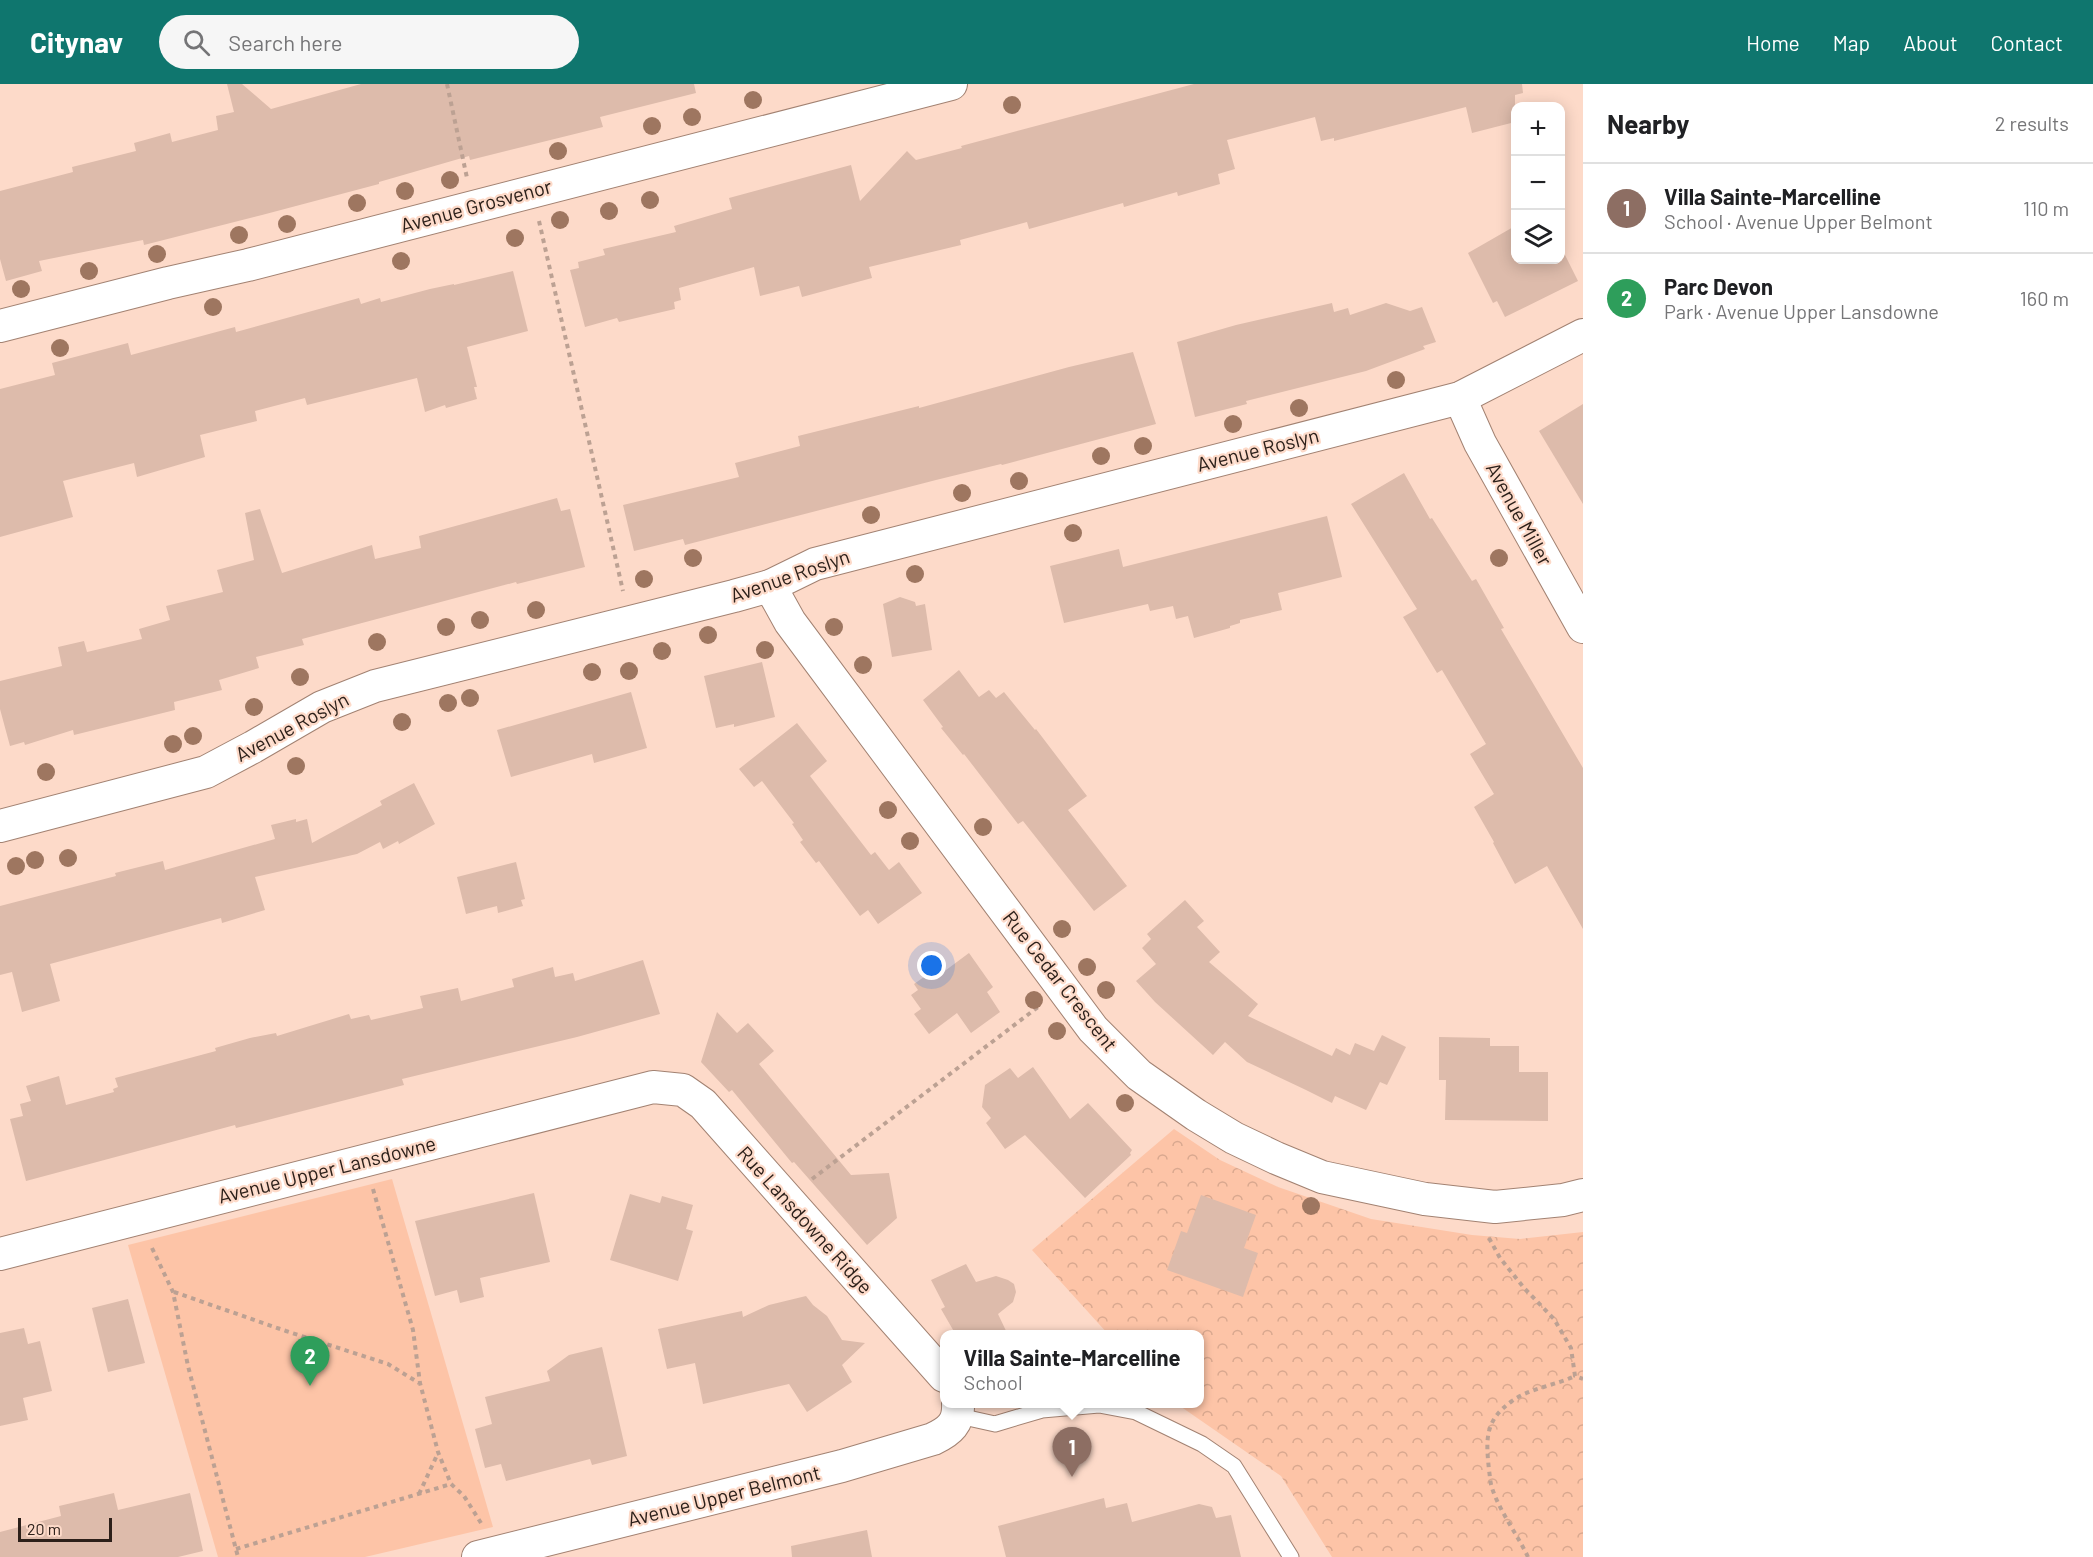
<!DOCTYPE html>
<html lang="en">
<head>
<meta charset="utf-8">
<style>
	:root { --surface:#fff; --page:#f6f6f6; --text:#202124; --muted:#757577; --line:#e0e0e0; --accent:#0f766e }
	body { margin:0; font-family:Barlow,sans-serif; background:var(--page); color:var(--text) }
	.controls { position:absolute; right:18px; top:18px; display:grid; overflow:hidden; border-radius:12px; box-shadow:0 3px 15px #0003 }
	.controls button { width:54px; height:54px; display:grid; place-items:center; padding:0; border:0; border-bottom:2px solid var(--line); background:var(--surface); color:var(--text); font:30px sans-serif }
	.scale { position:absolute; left:18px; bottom:15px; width:94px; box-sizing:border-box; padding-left:6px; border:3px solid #2c201a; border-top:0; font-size:16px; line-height:21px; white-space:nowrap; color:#2c201a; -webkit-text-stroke:4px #fddac9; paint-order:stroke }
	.you { position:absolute; left:932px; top:882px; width:21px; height:21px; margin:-15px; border:4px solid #fff; border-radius:50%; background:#1a73e8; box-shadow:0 0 0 9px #1a73e833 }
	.badge { display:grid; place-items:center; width:39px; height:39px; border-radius:50%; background:var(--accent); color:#fff; font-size:20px; font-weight:700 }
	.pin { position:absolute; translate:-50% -50px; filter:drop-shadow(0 2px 3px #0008) }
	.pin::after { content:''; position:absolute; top:32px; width:21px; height:18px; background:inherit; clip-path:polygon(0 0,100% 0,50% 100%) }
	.popup { position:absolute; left:940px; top:1246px; width:264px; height:78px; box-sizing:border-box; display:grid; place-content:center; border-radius:12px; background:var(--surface); filter:drop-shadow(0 2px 4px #0005); font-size:20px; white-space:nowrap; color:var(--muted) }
	.popup b { font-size:22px; color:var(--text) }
	.popup::after { content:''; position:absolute; left:50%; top:100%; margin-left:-12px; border:12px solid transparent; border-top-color:var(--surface) }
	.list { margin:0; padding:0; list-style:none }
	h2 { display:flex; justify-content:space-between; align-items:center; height:78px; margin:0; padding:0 24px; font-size:26px }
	h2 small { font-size:20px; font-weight:400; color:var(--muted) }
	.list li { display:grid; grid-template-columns:39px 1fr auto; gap:18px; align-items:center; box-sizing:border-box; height:90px; padding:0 24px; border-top:2px solid var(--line) }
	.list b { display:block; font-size:22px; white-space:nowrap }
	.list p { margin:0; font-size:20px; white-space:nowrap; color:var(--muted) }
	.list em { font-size:20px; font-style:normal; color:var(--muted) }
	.icon { flex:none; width:33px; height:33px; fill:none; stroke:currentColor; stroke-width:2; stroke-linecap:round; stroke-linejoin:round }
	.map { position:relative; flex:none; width:1583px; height:1473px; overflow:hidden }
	header { display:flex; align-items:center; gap:36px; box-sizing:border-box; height:84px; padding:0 30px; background:var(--accent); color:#fff }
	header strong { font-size:28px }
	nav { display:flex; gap:33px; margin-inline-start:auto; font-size:21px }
	.search { width:420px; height:54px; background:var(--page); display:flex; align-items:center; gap:15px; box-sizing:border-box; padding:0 21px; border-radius:33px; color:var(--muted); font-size:22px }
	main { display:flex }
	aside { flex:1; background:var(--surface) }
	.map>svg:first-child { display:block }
	.forest { fill:url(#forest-crowns) }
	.park { fill:#fdc4a7 }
	.building { fill:#ddbbab }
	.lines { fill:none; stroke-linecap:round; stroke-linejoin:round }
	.service-casing { stroke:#a28272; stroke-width:17 }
	.minor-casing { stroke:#a28272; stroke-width:34 }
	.path { stroke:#bca193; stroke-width:4; stroke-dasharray:4.5 4.5; stroke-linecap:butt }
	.service { stroke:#fff; stroke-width:15 }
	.minor { stroke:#fff; stroke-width:32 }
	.tree { fill:#9e7660 }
	.labels { text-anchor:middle; stroke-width:4.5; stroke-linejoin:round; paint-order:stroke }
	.street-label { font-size:20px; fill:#2c201a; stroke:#fddac9 }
</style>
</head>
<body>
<header>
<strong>Citynav</strong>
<div class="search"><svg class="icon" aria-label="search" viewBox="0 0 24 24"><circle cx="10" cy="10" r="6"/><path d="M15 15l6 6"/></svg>Search here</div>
<nav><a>Home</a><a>Map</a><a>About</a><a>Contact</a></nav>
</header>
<main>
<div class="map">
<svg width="1583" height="1473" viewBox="0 0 1583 1473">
	<defs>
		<pattern id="forest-crowns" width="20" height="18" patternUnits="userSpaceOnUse" patternTransform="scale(1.5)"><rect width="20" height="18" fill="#fdc4a7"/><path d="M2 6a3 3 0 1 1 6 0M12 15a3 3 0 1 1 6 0" fill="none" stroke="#d9a88f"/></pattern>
	</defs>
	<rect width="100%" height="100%" fill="#fddac9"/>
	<path class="forest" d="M1174 1045 1220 1076 1278 1103 1371 1135 1472 1151 1520 1155 1583 1148V1473H1332L1281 1392 1177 1320H1200V1250H1108L1032 1166Z"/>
	<path class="park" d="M392 1095 493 1443 365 1473H218L128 1161Z"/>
	<g class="building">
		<path d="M227 0H242L271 25 361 0H694L696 9 600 33 603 43 470 76 469 72 379 98V100L262 131 144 161 143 156 39 177 42 187 6 197 0 175V107L73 88 72 83 136 67 134 59 170 49 172 58 218 46 216 32 234 28Z"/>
		<path d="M1194 0H1522L1523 9 1515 11V38L1472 49 1466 23 1334 57V54L1321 57 1315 33 1227 56 1235 85 1218 90 1220 100 1178 112 1177 108 1124 123 1123 119 1029 145 1027 138 960 156 961 161 869 183 872 194 802 213 799 202 760 212 754 183 679 204 681 216 674 218 675 225 619 238 617 234 585 243 570 186 579 184 578 178 605 171 603 165 676 148 674 142 732 125 729 114 851 81 860 117 907 67 916 76 962 64 961 62Z"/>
		<path d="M1515 142V176H1560V161L1578 197 1505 233 1497 217 1493 219 1468 169Z"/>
		<path d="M513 187 528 247 467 263 477 303H474L477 315 446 324 445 321 425 328 417 294 307 321 305 314 255 327 257 337 200 351 205 373 137 393 134 379 63 397 73 433 0 453V305L55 291 52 279 128 259 131 271 235 243 236 248 359 214 361 220 380 214 381 218 430 205 454 200V201Z"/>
		<path d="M1332 219 1334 228 1348 224 1350 231 1386 219 1410 227 1422 223 1436 258 1423 262 1425 265 1366 287 1246 317 1247 320 1195 333 1177 258 1236 241Z"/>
		<path d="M1133 268 1156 340 1002 381 1001 380 936 396 685 461 683 455 634 467 623 421 739 393 735 379 800 362 798 352 919 322V324L1069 283Z"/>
		<path d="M1583 320V420L1539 347Z"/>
		<path d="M1404 389 1430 435 1432 434 1472 497 1476 495 1504 544 1501 545 1583 684V845L1547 782 1515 800 1493 759 1494 758 1474 723 1494 710 1470 670 1486 660 1442 586 1437 589 1403 533 1417 525 1351 420Z"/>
		<path d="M557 414 561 427 570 425 585 483 517 500 516 498 302 555 304 561 256 573 259 584 219 596 222 606 174 618 175 626 74 651 73 646 25 661 24 658 10 662 0 625V597L62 582 58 563 84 557 87 568 142 555 139 545 170 536 166 522 223 508 217 486 254 476 245 429 260 425 282 489 372 461 375 475 421 464 419 452Z"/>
		<path d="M1327 432 1342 493 1278 509 1282 526 1240 536V539L1230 542V544L1194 554 1188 532 1176 535 1173 522 1150 527 1148 520 1064 539 1050 482 1119 465 1123 483Z"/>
		<path d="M900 513 915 518 916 522 925 520 932 566 892 573 883 520Z"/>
		<path d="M762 578 775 633 734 643V640L716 644 704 592Z"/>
		<path d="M959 586 979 613 989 606 996 614 1004 608 1035 646 1036 645 1087 712 1068 726 1127 802 1094 827 1023 737 1018 740 964 670 963 671 941 644 943 643 923 616Z"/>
		<path d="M631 608 647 664 594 679 592 670 511 693 497 646Z"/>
		<path d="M797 639 827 677 810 692 871 771 875 768 889 786 899 778 922 809 878 840 868 826 860 832 819 777 816 779 800 758 803 756 792 740 794 739 762 697 754 703 739 685Z"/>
		<path d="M414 699 435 740 399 760 398 757 383 765 380 758 357 770 255 793 265 826 222 839 221 834 50 880 60 917 22 928 12 888 0 891V822L116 792 115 789 163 777 165 786 275 755 271 741 296 735V738L307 735 312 759 382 721 380 717Z"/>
		<path d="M516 778 525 815 521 816 523 822 498 829 497 822 466 830 457 793Z"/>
		<path d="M1185 816 1204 837 1197 843 1220 868 1209 878 1258 920 1248 932 1332 972 1336 964 1350 971 1355 959 1374 967 1382 951 1406 963 1387 1001 1380 998 1366 1026 1335 1012 1332 1019 1306 1006 1247 978 1225 958 1213 971 1155 918 1136 897 1156 880 1142 864 1151 855 1147 850Z"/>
		<path d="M969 869 993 903 987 908 1000 928 971 949 957 929 929 950 914 930 921 925 911 911 918 906 914 900 938 883 942 889Z"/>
		<path d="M643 876 660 930 577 953 402 995 404 1001 236 1044 235 1041 26 1097 10 1035 23 1032 20 1020 31 1017 26 1002 59 992 66 1021 114 1008 113 1005 118 1003 115 994 216 967 215 964 250 954 276 949 277 952 349 930 351 935 369 931 371 936 423 924 420 912 458 904 461 917 514 903 512 895 553 883 555 893 573 889 575 897Z"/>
		<path d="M717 928 737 949 748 939 774 967 759 980 851 1091 889 1089 897 1134 867 1161 794 1078 792 1079 732 1006 729 1008 701 978Z"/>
		<path d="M1439 953 1490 954V962H1519V988H1548V1037L1445 1036 1446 996H1439Z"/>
		<path d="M1033 983 1070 1035 1088 1019 1132 1066 1130 1069 1131 1071 1085 1114 1025 1051 1005 1065 986 1039 991 1034 982 1023 985 1001 1010 984 1018 994Z"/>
		<path d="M534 1109 550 1178 480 1194 484 1213 460 1219 457 1206 435 1212 415 1137Z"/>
		<path d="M630 1110 660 1119 662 1112 693 1121 686 1145 693 1147 678 1197 610 1176Z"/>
		<path d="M1201 1111 1256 1131 1244 1164 1258 1169 1243 1213 1167 1186 1181 1147 1187 1149Z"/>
		<path d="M966 1180 976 1198 996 1192 1008 1196 1014 1200 1016 1208 1013 1218 998 1230 1008 1251H956L941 1225 945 1223 931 1196Z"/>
		<path d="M806 1212 813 1221 827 1232 842 1256 865 1259 842 1281 852 1298 807 1328 789 1300 703 1320 695 1279 667 1285 658 1245 742 1227 743 1233 769 1221Z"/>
		<path d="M128 1215 145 1279 108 1288 92 1224Z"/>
		<path d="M24 1244 28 1260 40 1257 52 1307 23 1314 28 1336 0 1342V1249Z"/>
		<path d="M602 1263 627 1372 592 1381 590 1375 506 1397 501 1380 485 1384 475 1345 492 1340 485 1313 550 1297 547 1287 569 1271Z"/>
		<path d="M114 1409 118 1426 190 1409 203 1467 178 1473H0V1448L61 1432 59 1422Z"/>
		<path d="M1104 1414 1106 1424 1127 1419 1132 1438 1199 1420 1212 1423 1216 1434 1231 1431 1241 1473H1006L998 1442Z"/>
		<path d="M867 1446 872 1473H792L791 1462Z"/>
	</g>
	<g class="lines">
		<defs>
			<path id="service" d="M959 1332 995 1340 1042 1326 1099 1321 1136 1328 1202 1360 1234 1382 1291 1473"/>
			<g id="minor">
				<path d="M0 242 168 199 248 181 951 0"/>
				<path d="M1460 314 1480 359 1583 543"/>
				<path d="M770 502 790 538 1093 945 1139 991 1196 1031 1234 1054 1276 1074 1322 1093 1425 1115 1495 1123 1563 1116 1583 1111"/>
				<path d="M0 742 206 688 253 663 322 623 375 602 734 512 770 502 815 480 1460 314 1583 251"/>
				<path d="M0 1170 653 1003 683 1006 703 1020 944 1292"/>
				<path d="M478 1473 842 1382 933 1355C950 1347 959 1339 958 1320"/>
			</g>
		</defs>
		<use href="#service" class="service-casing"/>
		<use href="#minor" class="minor-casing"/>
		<g class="path">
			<path d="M447 0 467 94"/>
			<path d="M539 137 623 507"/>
			<path d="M812 1095 1038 923"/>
			<path d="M373 1105 413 1246 420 1299 438 1368 451 1400 464 1412 481 1439"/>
			<path d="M1489 1154 1500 1174 1524 1204 1554 1235 1571 1264 1575 1292 1583 1295"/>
			<path d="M152 1164 173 1208 188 1282 238 1473"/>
			<path d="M174 1208 286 1247 388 1280 419 1299"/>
			<path d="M419 1410 438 1369"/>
			<path d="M236 1465 451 1400"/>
			<path d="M1528 1473C1517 1450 1500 1428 1492 1404 1490 1398 1490 1392 1489 1386 1486 1356 1484 1337 1512 1317 1528 1305 1556 1301 1575 1292"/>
		</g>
		<use href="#service" class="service"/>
		<use href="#minor" class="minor"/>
	</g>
	<g class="tree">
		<circle cx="753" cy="16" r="9"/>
		<circle cx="1012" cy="21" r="9"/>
		<circle cx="692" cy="33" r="9"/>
		<circle cx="652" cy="42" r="9"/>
		<circle cx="558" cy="67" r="9"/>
		<circle cx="450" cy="96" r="9"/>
		<circle cx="405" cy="107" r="9"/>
		<circle cx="650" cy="116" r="9"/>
		<circle cx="357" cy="119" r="9"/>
		<circle cx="609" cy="127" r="9"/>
		<circle cx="560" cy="136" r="9"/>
		<circle cx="287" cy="140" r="9"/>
		<circle cx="239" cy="151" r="9"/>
		<circle cx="515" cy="154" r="9"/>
		<circle cx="157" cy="170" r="9"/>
		<circle cx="401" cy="177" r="9"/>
		<circle cx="89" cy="187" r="9"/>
		<circle cx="21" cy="205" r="9"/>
		<circle cx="213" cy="223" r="9"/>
		<circle cx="60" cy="264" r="9"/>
		<circle cx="1396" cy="296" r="9"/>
		<circle cx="1299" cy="324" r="9"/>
		<circle cx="1233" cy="340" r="9"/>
		<circle cx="1143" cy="362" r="9"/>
		<circle cx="1101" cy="372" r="9"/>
		<circle cx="1019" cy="397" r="9"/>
		<circle cx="962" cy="409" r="9"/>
		<circle cx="871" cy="431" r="9"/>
		<circle cx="1073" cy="449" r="9"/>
		<circle cx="693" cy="474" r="9"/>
		<circle cx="1499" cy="474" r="9"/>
		<circle cx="915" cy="490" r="9"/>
		<circle cx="644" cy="495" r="9"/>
		<circle cx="536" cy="526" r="9"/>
		<circle cx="480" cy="536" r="9"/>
		<circle cx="446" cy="543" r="9"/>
		<circle cx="834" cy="543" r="9"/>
		<circle cx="708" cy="551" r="9"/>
		<circle cx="377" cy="558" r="9"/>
		<circle cx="765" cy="566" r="9"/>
		<circle cx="662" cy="567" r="9"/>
		<circle cx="863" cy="581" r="9"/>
		<circle cx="629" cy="587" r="9"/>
		<circle cx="592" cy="588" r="9"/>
		<circle cx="300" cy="593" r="9"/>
		<circle cx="470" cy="614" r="9"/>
		<circle cx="448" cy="619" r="9"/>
		<circle cx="254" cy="623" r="9"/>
		<circle cx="402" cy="638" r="9"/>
		<circle cx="193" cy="652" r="9"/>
		<circle cx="173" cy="660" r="9"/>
		<circle cx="296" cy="682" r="9"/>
		<circle cx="46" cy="688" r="9"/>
		<circle cx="888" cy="726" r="9"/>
		<circle cx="983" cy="743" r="9"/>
		<circle cx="910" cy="757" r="9"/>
		<circle cx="68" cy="774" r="9"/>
		<circle cx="35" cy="776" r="9"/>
		<circle cx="16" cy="782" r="9"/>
		<circle cx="1062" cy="845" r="9"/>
		<circle cx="1087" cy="883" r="9"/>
		<circle cx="1106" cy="906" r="9"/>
		<circle cx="1034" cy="916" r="9"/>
		<circle cx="1057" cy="947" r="9"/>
		<circle cx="1125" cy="1019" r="9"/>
		<circle cx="1311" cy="1122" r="9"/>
	</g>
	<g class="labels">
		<g class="street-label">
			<text transform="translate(476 122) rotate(-15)" y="7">Avenue Grosvenor</text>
			<text transform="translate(1258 366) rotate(-14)" y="7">Avenue Roslyn</text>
			<text transform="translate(1519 430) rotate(61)" y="7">Avenue Miller</text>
			<text transform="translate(790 492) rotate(-19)" y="7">Avenue Roslyn</text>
			<text transform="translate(292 643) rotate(-28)" y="7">Avenue Roslyn</text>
			<text transform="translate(1060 897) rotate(52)" y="7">Rue Cedar Crescent</text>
			<text transform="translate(327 1086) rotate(-14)" y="7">Avenue Upper Lansdowne</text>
			<text transform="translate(805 1136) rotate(48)" y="7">Rue Lansdowne Ridge</text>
			<text transform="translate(724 1412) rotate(-14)" y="7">Avenue Upper Belmont</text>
		</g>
	</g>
</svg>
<div class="controls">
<button>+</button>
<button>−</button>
<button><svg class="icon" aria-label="layers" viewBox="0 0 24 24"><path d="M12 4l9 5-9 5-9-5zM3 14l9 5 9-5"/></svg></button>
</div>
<div class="scale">20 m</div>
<div class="you"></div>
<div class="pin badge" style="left:1072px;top:1393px;background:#8d6e63">1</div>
<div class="popup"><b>Villa Sainte-Marcelline</b>School</div>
<div class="pin badge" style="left:310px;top:1302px;background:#2e9e5b">2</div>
</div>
<aside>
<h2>Nearby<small>2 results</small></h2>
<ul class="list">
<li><span class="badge" style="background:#8d6e63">1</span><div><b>Villa Sainte-Marcelline</b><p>School · Avenue Upper Belmont</p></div><em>110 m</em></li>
<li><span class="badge" style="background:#2e9e5b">2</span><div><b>Parc Devon</b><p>Park · Avenue Upper Lansdowne</p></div><em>160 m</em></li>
</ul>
</aside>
</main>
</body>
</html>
